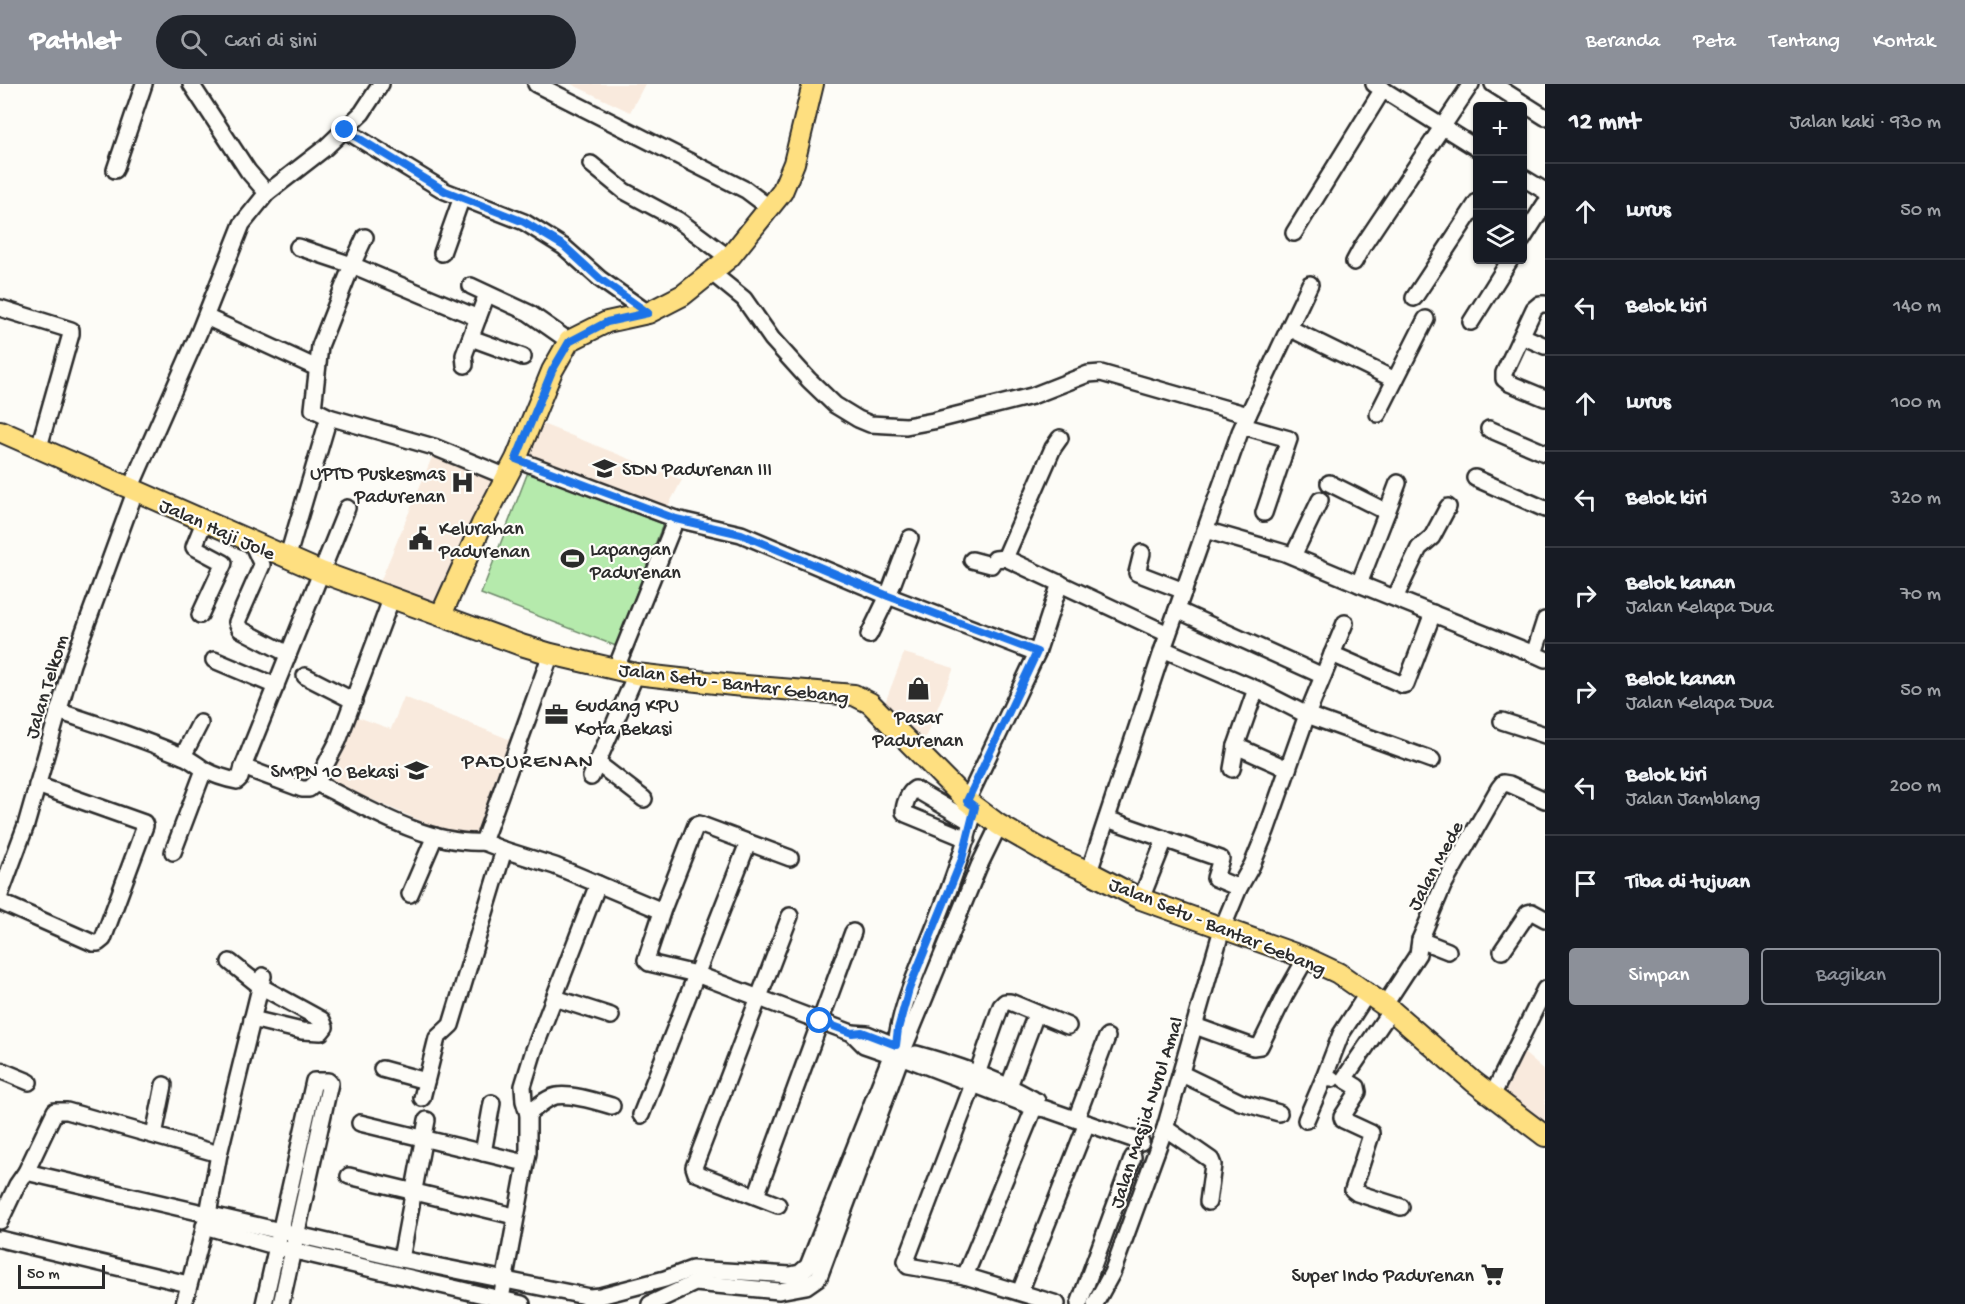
<!DOCTYPE html>
<html lang="id">
<head>
<meta charset="utf-8">
<style>
	:root { --surface:#171b24; --page:#20242c; --text:#f1f3f6; --muted:#9ea1a6; --line:#363941; --accent:#8c9099 }
	body { margin:0; font-family:"Gochi Hand",sans-serif; background:var(--page); color:var(--text) }
	.controls { position:absolute; right:18px; top:18px; display:grid; overflow:hidden; border-radius:6px; box-shadow:0 2px 4px #0004 }
	.controls button { width:54px; height:54px; display:grid; place-items:center; padding:0; border:0; border-bottom:2px solid var(--line); background:var(--surface); color:var(--text); font:30px sans-serif }
	.scale { position:absolute; left:18px; bottom:15px; width:87px; box-sizing:border-box; padding-left:6px; border:3px solid #2b2b2b; border-top:0; font-size:16px; line-height:21px; white-space:nowrap; color:#2b2b2b; -webkit-text-stroke:4px #fdfcf7; paint-order:stroke }
	.stop { position:absolute; width:18px; height:18px; margin:-14px; border:4px solid #1a73e8; border-radius:50%; background:#fff }
	.stop.end { background:#1a73e8; border-color:#fff; box-shadow:0 2px 6px #0008 }
	.list { margin:0; padding:0; list-style:none }
	h2 { display:flex; justify-content:space-between; align-items:center; height:78px; margin:0; padding:0 24px; font-size:26px }
	h2 small { font-size:20px; font-weight:400; color:var(--muted) }
	.list li { display:grid; grid-template-columns:39px 1fr auto; gap:18px; align-items:center; box-sizing:border-box; height:96px; padding:0 24px; border-top:2px solid var(--line) }
	.list b { display:block; font-size:22px; white-space:nowrap }
	.list p { margin:0; font-size:20px; white-space:nowrap; color:var(--muted) }
	.list em { font-size:20px; font-style:normal; color:var(--muted) }
	.actions { display:flex; gap:12px; padding:18px 24px }
	.actions a { flex:1; padding:14px 0; border:2px solid var(--accent); border-radius:6px; text-align:center; font-size:21px; color:var(--accent) }
	.actions .main { background:var(--accent); color:#fff }
	.icon { flex:none; width:33px; height:33px; fill:none; stroke:currentColor; stroke-width:2; stroke-linecap:round; stroke-linejoin:round }
	.map { position:relative; flex:none; width:1545px; height:1220px; overflow:hidden }
	header { display:flex; align-items:center; gap:36px; box-sizing:border-box; height:84px; padding:0 30px; background:var(--accent); color:#fff }
	header strong { font-size:28px }
	nav { display:flex; gap:33px; margin-inline-start:auto; font-size:21px }
	.search { width:420px; height:54px; background:var(--page); display:flex; align-items:center; gap:15px; box-sizing:border-box; padding:0 21px; border-radius:33px; color:var(--muted); font-size:22px }
	main { display:flex }
	aside { flex:1; background:var(--surface) }
	.map>svg:first-child { display:block }
	.built { fill:#f9eadd }
	.green { fill:#b5eaac; stroke:#708a6c; stroke-width:1.5 }
	.lines { fill:none; stroke-linecap:round; stroke-linejoin:round }
	.minor-casing { stroke:#2b2b2b; stroke-width:20 }
	.major-casing { stroke:#2b2b2b; stroke-width:24 }
	.minor { stroke:#fdfcf7; stroke-width:15 }
	.major { stroke:#fedf80; stroke-width:20 }
	.route { stroke:#1a73e8; stroke-width:8 }
	.labels { text-anchor:middle; stroke-width:4.5; stroke-linejoin:round; paint-order:stroke }
	.poi-label { font-size:20px; fill:#2b2b2b; stroke:#fdfcf7; text-anchor:start }
	.street-label { font-size:20px; fill:#2b2b2b; stroke:#fdfcf7 }
	.quarter-label { font-size:22px; letter-spacing:1.5px; fill:#2b2b2b; stroke:#fdfcf7 }
</style>
</head>
<body>
<header>
<strong>Pathlet</strong>
<div class="search"><svg class="icon" aria-label="search" viewBox="0 0 24 24"><circle cx="10" cy="10" r="6"/><path d="M15 15l6 6"/></svg>Cari di sini</div>
<nav><a>Beranda</a><a>Peta</a><a>Tentang</a><a>Kontak</a></nav>
</header>
<main>
<div class="map">
<svg width="1545" height="1220" viewBox="0 0 1545 1220">
	<rect width="100%" height="100%" fill="#fdfcf7"/>
	<filter id="ink" filterUnits="userSpaceOnUse"><feTurbulence type="fractalNoise" baseFrequency=".0167" numOctaves="2"/><feDisplacementMap in="SourceGraphic" scale="12" xChannelSelector="R" yChannelSelector="G"/><feConvolveMatrix kernelMatrix="1 2 1 2 8 2 1 2 1" color-interpolation-filters="sRGB"/></filter>
	<g filter="url(#ink)">
		<g class="built">
			<path d="M571 0H645L630 28Z"/>
			<path d="M540 339 682 396 666 426 526 372Z"/>
			<path d="M435 366 501 394 437 524 380 498Z"/>
			<path d="M904 569 954 584 923 659 883 624Z"/>
			<path d="M404 613 516 658 480 750 458 753 326 696 352 631 391 645Z"/>
			<path d="M1523 968 1545 987V1043L1502 1008Z"/>
		</g>
		<path class="green" d="M528 388 663 440 616 562 481 510Z"/>
		<g class="lines">
			<defs>
				<g id="minor">
					<path d="M191 0 248 87 267 109"/>
					<path d="M536 0 746 106 770 124"/>
					<path d="M1374 0 1478 65"/>
					<path d="M1493 0 1545 33"/>
					<path d="M345 46 445 107 524 138 564 163 600 195 648 229"/>
					<path d="M591 80 624 107 678 136 729 174"/>
					<path d="M115 86 144 0"/>
					<path d="M1522 93 1545 107"/>
					<path d="M1294 149 1383 5"/>
					<path d="M1522 156 1545 120"/>
					<path d="M298 163 352 181 365 153"/>
					<path d="M442 169 462 113"/>
					<path d="M1354 178 1362 163 1471 0"/>
					<path d="M712 189 744 215 772 255 809 296 835 321 858 335 870 340 906 342 933 337 1032 312 1088 290 1101 289 1248 331"/>
					<path d="M471 202 529 229 569 257"/>
					<path d="M1414 214 1478 117"/>
					<path d="M1545 220H1540L1534 225 1504 289V295L1509 299 1545 314"/>
					<path d="M0 224 71 246V250L39 363"/>
					<path d="M206 233 317 284"/>
					<path d="M478 234 352 181 320 262 313 325 329 333 434 363 507 393"/>
					<path d="M1471 238 1510 176"/>
					<path d="M1289 244 1310 200"/>
					<path d="M1522 252 1545 262"/>
					<path d="M471 254 523 273"/>
					<path d="M465 281 464 271 487 210"/>
					<path d="M1378 330 1426 235"/>
					<path d="M1243 342 1289 355 1264 429"/>
					<path d="M1489 345 1545 369"/>
					<path d="M516 375 676 435 741 450 888 512 1037 569"/>
					<path d="M1475 394 1545 425"/>
					<path d="M1329 399 1387 428 1359 500"/>
					<path d="M130 405 200 246 242 140 267 109 325 64 362 29 381 0"/>
					<path d="M1387 428 1398 399"/>
					<path d="M1205 446 1285 469 1359 500 1534 570"/>
					<path d="M252 459 262 481 237 538 240 545 288 570"/>
					<path d="M1142 469 1137 489 1184 507"/>
					<path d="M1293 472 1320 416"/>
					<path d="M1005 474 1053 364 1060 354"/>
					<path d="M287 475 329 333"/>
					<path d="M972 476 991 481 995 475 1005 474 1168 550"/>
					<path d="M1395 514 1419 464 1432 453 1448 423"/>
					<path d="M1177 526 1323 592"/>
					<path d="M200 531 224 479 194 463 204 438"/>
					<path d="M1545 536 1534 570 1545 575"/>
					<path d="M869 551 888 512 910 454"/>
					<path d="M1163 565 1256 605"/>
					<path d="M1332 570 1403 601 1406 600 1433 529"/>
					<path d="M214 576 276 602"/>
					<path d="M616 584 676 435"/>
					<path d="M305 592 354 617"/>
					<path d="M58 627C99 641 141 654 182 672 191 675 198 682 205 686 214 691 227 695 237 697L240 694 243 683 302 705H309L316 699C366 723 426 761 483 758"/>
					<path d="M1502 637 1545 651"/>
					<path d="M1236 662 1288 685"/>
					<path d="M183 672 200 639"/>
					<path d="M596 678 644 715"/>
					<path d="M243 683 347 424"/>
					<path d="M1232 685 1236 662 1256 605 1307 631 1432 676"/>
					<path d="M591 693 636 590"/>
					<path d="M316 699 338 657 392 513"/>
					<path d="M967 717 1037 569 1060 499"/>
					<path d="M1107 735 1221 775 1215 794 1239 804"/>
					<path d="M967 755 906 730 904 728C904 721 908 709 915 705L971 738"/>
					<path d="M173 768 204 686"/>
					<path d="M790 774 699 740 696 741 663 825 646 876 649 879 696 890 820 937 852 949 864 961 890 970"/>
					<path d="M1089 788 1163 565 1240 348 1289 244 1395 296"/>
					<path d="M598 800 655 824"/>
					<path d="M410 810 435 752"/>
					<path d="M0 811 26 741 72 580 135 408"/>
					<path d="M1141 815 1165 755"/>
					<path d="M0 818 93 859H98L103 855 145 742 144 739 37 701"/>
					<path d="M1420 856 1448 867"/>
					<path d="M1502 867 1528 829 1532 828 1545 835"/>
					<path d="M230 878 260 902 322 936 325 943 321 948 302 947 252 935"/>
					<path d="M555 914 611 932"/>
					<path d="M1384 922 1418 870 1420 856 1443 802 1499 704 1503 699 1509 700 1545 716"/>
					<path d="M1391 926 1344 995 1357 1003 1358 1008 1342 1033 1343 1036 1371 1049V1051L1353 1106 1357 1109 1401 1123"/>
					<path d="M1195 942 1253 963 1260 962 1285 911 1306 874"/>
					<path d="M852 949 867 950 894 961"/>
					<path d="M896 961C900 925 915 893 928 859 947 813 963 771 975 723"/>
					<path d="M904 964 979 782 999 741"/>
					<path d="M916 970C957 981 997 995 1033 1015"/>
					<path d="M903 973 1033 1023 1046 1025 1141 1058"/>
					<path d="M382 985 426 997"/>
					<path d="M0 986 29 998"/>
					<path d="M1182 990 1240 1018 1279 1029"/>
					<path d="M1324 994 1341 950 1367 910"/>
					<path d="M1009 1002 1036 930"/>
					<path d="M1492 1012 1545 905"/>
					<path d="M422 1014 437 954 451 941 504 766"/>
					<path d="M528 1030C536 1024 546 1014 556 1012 571 1009 598 1018 612 1022"/>
					<path d="M641 1031 748 759"/>
					<path d="M1076 1035 1107 953"/>
					<path d="M1306 1036 1324 994 1332 995"/>
					<path d="M360 1039 517 1077"/>
					<path d="M1165 1044 1211 1076 1213 1081 1208 1118"/>
					<path d="M154 1051 164 1001"/>
					<path d="M483 1069 492 1019"/>
					<path d="M26 1088 401 1175 590 1213 600 1212 665 1195 692 1185 790 1191 800 1189 808 1182 891 972"/>
					<path d="M349 1092 510 1131"/>
					<path d="M756 1112 853 848"/>
					<path d="M778 1121 696 1089 694 1083 790 832"/>
					<path d="M0 1137 17 1101 26 1088 55 1027H67L219 1070"/>
					<path d="M204 1142 278 1163 522 1220"/>
					<path d="M0 1155 188 1200"/>
					<path d="M401 1175 427 1036"/>
					<path d="M965 1192 1037 1017"/>
					<path d="M1020 1208 1087 1039"/>
					<path d="M184 1220 208 1130 219 1070 263 892"/>
					<path d="M264 1220 314 997H328L330 999 281 1220"/>
					<path d="M500 1220 528 1069V1030L524 1017 523 1002 534 966 598 800 555 782 504 766 483 758 551 570"/>
					<path d="M650 1220 695 1199 779 1207 806 1202 819 1193 900 975 905 970 904 964 901 961H894L890 966V970L895 975"/>
					<path d="M1057 1220 965 1192 908 1182 906 1177 977 990 1001 922 1005 918H1010L1068 942"/>
					<path d="M1079 1220 1133 1073"/>
					<path d="M1095 1220 1112 1189 1165 1044 1222 845 1239 804 1252 781 1266 747 1307 631 1345 539"/>
				</g>
				<g id="major">
					<path d="M0 347 321 488 521 561 551 570 636 590 733 601 854 611 870 619 944 694 967 717 999 741 1055 773 1089 788 1141 815 1306 874 1338 889 1391 926 1474 998 1545 1052"/>
					<path d="M441 531 482 440 516 375 552 287 569 257 607 238 648 229 683 211 729 174 782 108 794 79 813 0"/>
				</g>
			</defs>
			<use href="#minor" class="minor-casing"/>
			<use href="#major" class="major-casing"/>
			<use href="#minor" class="minor"/>
			<use href="#major" class="major"/>
		</g>
	</g>
	<g class="lines" filter="url(#ink)">
		<path class="route" d="M345 46 445 107 524 138 564 162 600 195 648 229 607 238 569 258 552 287 516 375 676 435 741 450 888 512 1037 568 967 717 975 723 962 775 909 905 898 945 896 961 862 948 852 949 820 937"/>
	</g>
	<defs>
		<symbol id="school-bare" viewBox="-9 -9 18 18"><path d="M0-5L7-2L0 1L-7-2ZM-4 1L0 2.5L4 1V4Q0 6-4 4Z" fill="#2b2b2b" stroke="#fdfcf7" stroke-width="2.5" paint-order="stroke"/></symbol>
		<symbol id="hospital-bare" viewBox="-9 -9 18 18"><path d="M-5-5h3v3.5h4V-5h3V5h-3V1.5h-4V5h-3Z" fill="#2b2b2b" stroke="#fdfcf7" stroke-width="2.5" paint-order="stroke"/></symbol>
		<symbol id="civic-bare" viewBox="-9 -9 18 18"><path d="M-.6-6.5H3V-4.5H.6V-3L4-1V1h2V6H-6V1h2V-1L-.6-3ZM-1.2 2.5V6h2.4V2.5Z" fill="#2b2b2b" stroke="#fdfcf7" stroke-width="2.5" paint-order="stroke"/></symbol>
		<symbol id="stadium-bare" viewBox="-9 -9 18 18"><path d="M0-5a6.5 5 0 1 0 0 10a6.5 5 0 1 0 0-10ZM-3.5-1.8h7v3.6h-7Z" fill="#2b2b2b" stroke="#fdfcf7" stroke-width="2.5" paint-order="stroke"/></symbol>
		<symbol id="shop-bare" viewBox="-9 -9 18 18"><path d="M-5-2.5h2.3a2.7 3.5 0 0 1 5.4 0H5L5.5 6h-11ZM-1.5-2.5h3a1.5 2.3 0 0 0-3 0Z" fill="#2b2b2b" stroke="#fdfcf7" stroke-width="2.5" paint-order="stroke"/></symbol>
		<symbol id="office-bare" viewBox="-9 -9 18 18"><path d="M-6-3h4V-5.5h4V-3h4V5H-6ZM-1-4.5V-3h2v-1.5ZM-6 0V1H6V0Z" fill="#2b2b2b" stroke="#fdfcf7" stroke-width="2.5" paint-order="stroke"/></symbol>
		<symbol id="supermarket-bare" viewBox="-9 -9 18 18"><path d="M-6-5.5h2.5l.6 2H6L4.5 2H-2.5L-4.4-4H-6ZM-1.5 3.2a1.3 1.3 0 1 0 .1 0ZM3 3.2a1.3 1.3 0 1 0 .1 0Z" fill="#2b2b2b" stroke="#fdfcf7" stroke-width="2.5" paint-order="stroke"/></symbol>
	</defs>
	<g fill-rule="evenodd">
		<use href="#school-bare" x="588" y="368" width="33" height="33"/>
		<use href="#hospital-bare" x="446" y="382" width="33" height="33"/>
		<use href="#civic-bare" x="404" y="438" width="33" height="33"/>
		<use href="#stadium-bare" x="556" y="458" width="33" height="33"/>
		<use href="#shop-bare" x="902" y="588" width="33" height="33"/>
		<use href="#office-bare" x="540" y="614" width="33" height="33"/>
		<use href="#school-bare" x="400" y="670" width="33" height="33"/>
		<use href="#supermarket-bare" x="1476" y="1174" width="33" height="33"/>
	</g>
	<g class="labels">
		<g class="poi-label">
			<text x="622" y="391">SDN Padurenan III</text>
			<text x="445" y="395" text-anchor="end">UPTD Puskesmas<tspan x="445" dy="23">Padurenan</tspan></text>
			<text x="439" y="450">Kelurahan<tspan x="439" dy="23">Padurenan</tspan></text>
			<text x="590" y="471">Lapangan<tspan x="590" dy="23">Padurenan</tspan></text>
			<text x="575" y="627">Gudang KPU<tspan x="575" dy="23">Kota Bekasi</tspan></text>
			<text x="918" y="639" text-anchor="middle">Pasar<tspan x="918" dy="23">Padurenan</tspan></text>
			<text x="399" y="693" text-anchor="end">SMPN 10 Bekasi</text>
			<text x="1474" y="1197" text-anchor="end">Super Indo Padurenan</text>
		</g>
		<g class="street-label">
			<text transform="translate(218 444) rotate(24)" y="7">Jalan Haji Jole</text>
			<text transform="translate(734 598) rotate(7)" y="7">Jalan Setu - Bantar Gebang</text>
			<text transform="translate(45 602) rotate(-73)" y="7">Jalan Telkom</text>
			<text transform="translate(1434 781) rotate(-62)" y="7">Jalan Mede</text>
			<text transform="translate(1218 841) rotate(22)" y="7">Jalan Setu - Bantar Gebang</text>
			<text transform="translate(1145 1028) rotate(-72)" y="7">Jalan Masjid Nurul Amal</text>
		</g>
		<g class="quarter-label">
			<text x="528" y="683">PADURENAN</text>
		</g>
	</g>
</svg>
<div class="controls">
<button>+</button>
<button>−</button>
<button><svg class="icon" aria-label="layers" viewBox="0 0 24 24"><path d="M12 4l9 5-9 5-9-5zM3 14l9 5 9-5"/></svg></button>
</div>
<div class="scale">50 m</div>
<div class="stop" style="left:820px;top:937px"></div>
<div class="stop end" style="left:345px;top:46px"></div>
</div>
<aside>
<h2>12 mnt<small>Jalan kaki · 930 m</small></h2>
<ul class="list">
<li><svg class="icon" aria-label="ahead" viewBox="0 0 24 24"><path d="M12 20V5M6 11l6-6 6 6"/></svg><div><b>Lurus</b></div><em>50 m</em></li>
<li><svg class="icon" aria-label="left" viewBox="0 0 24 24"><path d="M17 20v-9H6M10 6l-5 5 5 5"/></svg><div><b>Belok kiri</b></div><em>140 m</em></li>
<li><svg class="icon" aria-label="ahead" viewBox="0 0 24 24"><path d="M12 20V5M6 11l6-6 6 6"/></svg><div><b>Lurus</b></div><em>100 m</em></li>
<li><svg class="icon" aria-label="left" viewBox="0 0 24 24"><path d="M17 20v-9H6M10 6l-5 5 5 5"/></svg><div><b>Belok kiri</b></div><em>320 m</em></li>
<li><svg class="icon" aria-label="right" viewBox="0 0 24 24"><path d="M7 20v-9h11M14 6l5 5-5 5"/></svg><div><b>Belok kanan</b><p>Jalan Kelapa Dua</p></div><em>70 m</em></li>
<li><svg class="icon" aria-label="right" viewBox="0 0 24 24"><path d="M7 20v-9h11M14 6l5 5-5 5"/></svg><div><b>Belok kanan</b><p>Jalan Kelapa Dua</p></div><em>50 m</em></li>
<li><svg class="icon" aria-label="left" viewBox="0 0 24 24"><path d="M17 20v-9H6M10 6l-5 5 5 5"/></svg><div><b>Belok kiri</b><p>Jalan Jamblang</p></div><em>200 m</em></li>
<li><svg class="icon" aria-label="arrive" viewBox="0 0 24 24"><path d="M6 21V4h12l-3 4 3 4H6"/></svg><div><b>Tiba di tujuan</b></div></li>
</ul>
<div class="actions"><a class="main">Simpan</a><a>Bagikan</a></div>
</aside>
</main>
</body>
</html>
